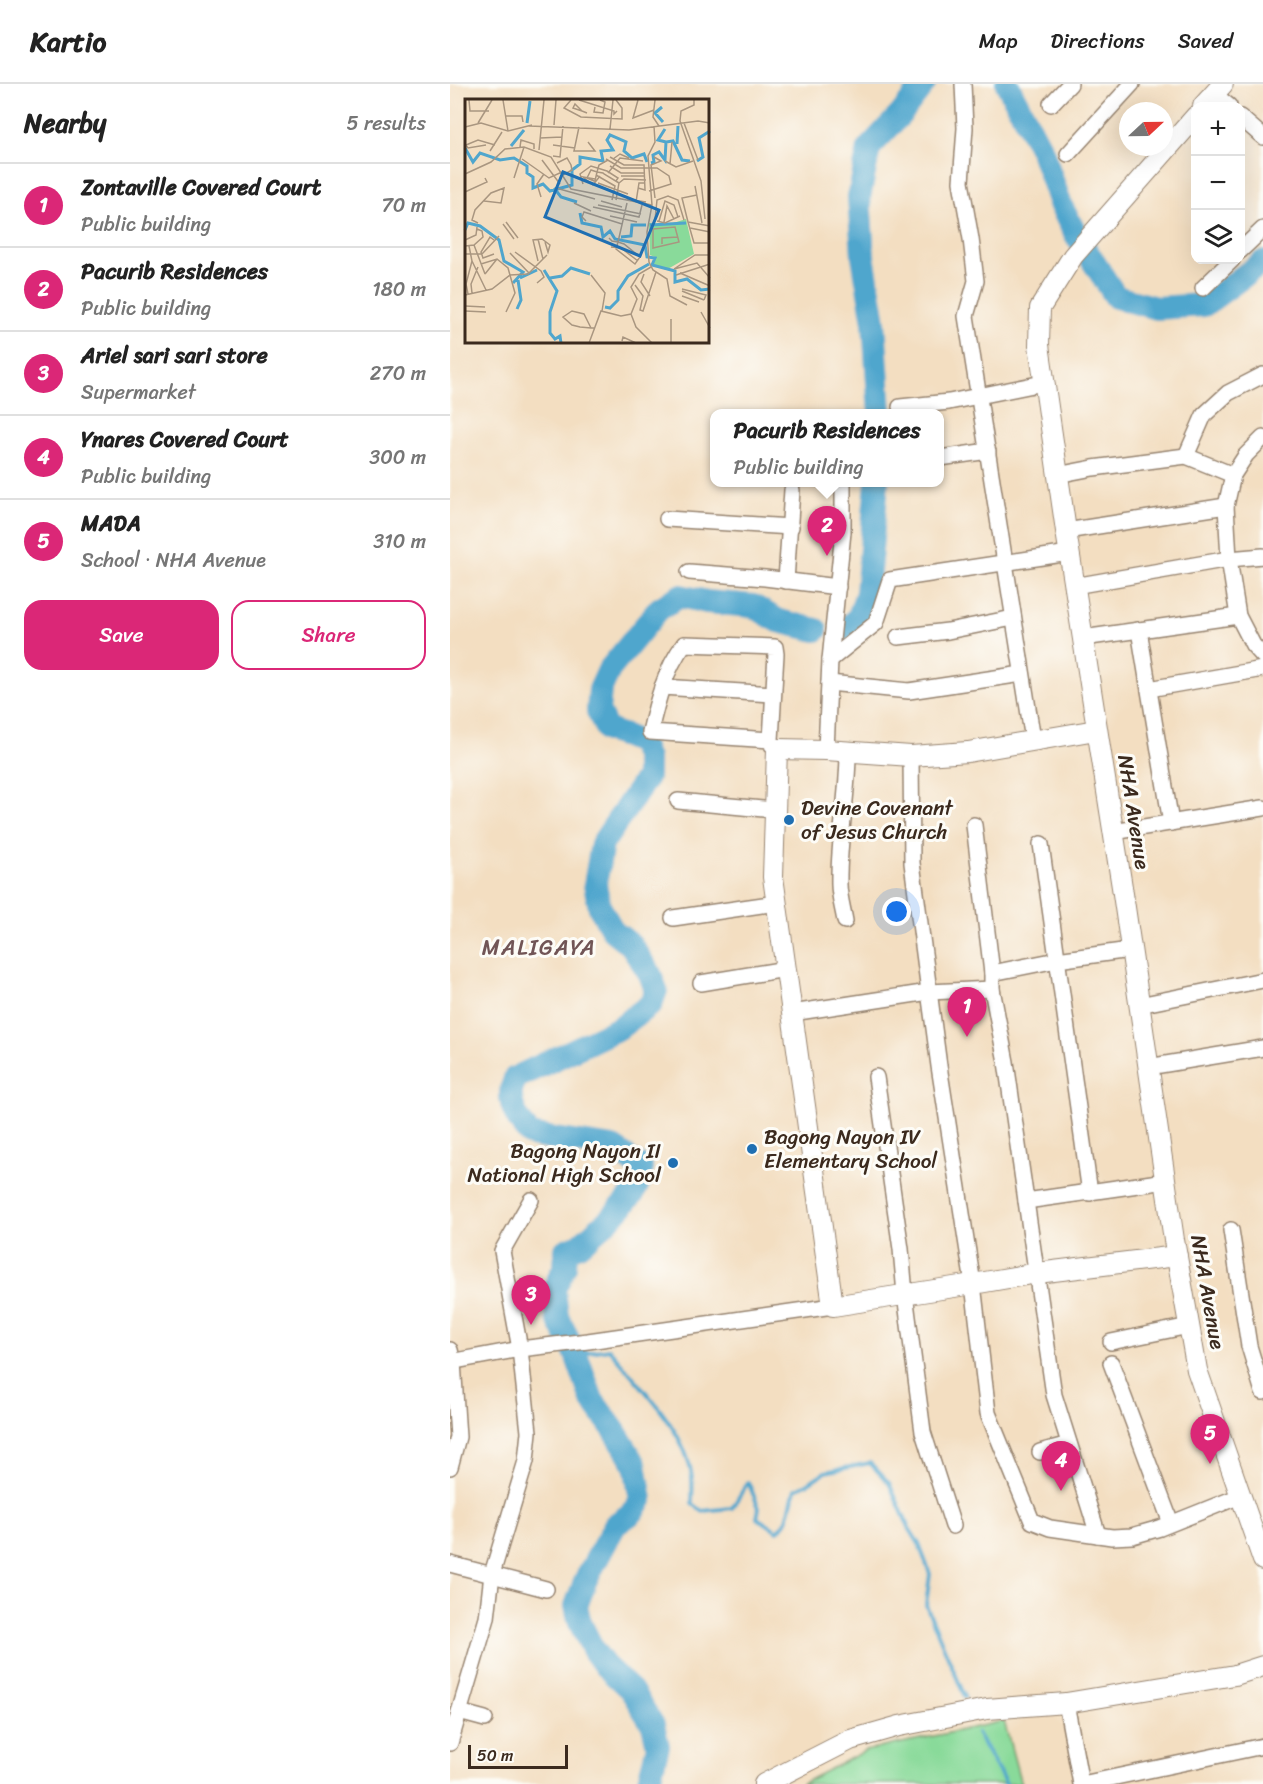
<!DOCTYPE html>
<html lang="en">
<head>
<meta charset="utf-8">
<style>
	:root { --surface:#fff; --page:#f6f6f6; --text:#222; --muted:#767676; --line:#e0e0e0; --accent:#db2777 }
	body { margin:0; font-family:Sriracha,sans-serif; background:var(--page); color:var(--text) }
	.controls { position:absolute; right:18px; top:18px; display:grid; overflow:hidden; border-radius:12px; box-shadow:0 6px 24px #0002 }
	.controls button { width:54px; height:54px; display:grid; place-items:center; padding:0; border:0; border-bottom:2px solid var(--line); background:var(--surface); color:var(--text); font:30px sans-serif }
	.compass { position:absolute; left:669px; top:18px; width:54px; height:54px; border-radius:50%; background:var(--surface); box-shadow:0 6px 24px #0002; rotate:68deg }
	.scale { position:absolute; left:18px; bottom:15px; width:100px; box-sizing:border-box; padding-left:6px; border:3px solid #3b2a1e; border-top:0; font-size:16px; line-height:21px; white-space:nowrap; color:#3b2a1e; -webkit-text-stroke:4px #fdfcf7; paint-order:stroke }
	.you { position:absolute; left:447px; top:828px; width:21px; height:21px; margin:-15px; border:4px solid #fff; border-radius:50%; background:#1a73e8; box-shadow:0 0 0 9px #1a73e833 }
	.badge { display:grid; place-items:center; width:39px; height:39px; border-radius:50%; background:var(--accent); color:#fff; font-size:20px; font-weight:700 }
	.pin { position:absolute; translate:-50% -50px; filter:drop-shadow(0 2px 3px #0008) }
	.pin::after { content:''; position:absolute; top:32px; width:21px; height:18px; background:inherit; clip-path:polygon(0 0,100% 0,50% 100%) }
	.popup { position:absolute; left:260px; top:325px; width:234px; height:78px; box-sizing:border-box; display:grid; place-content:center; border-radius:12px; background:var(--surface); filter:drop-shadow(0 2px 4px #0005); font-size:20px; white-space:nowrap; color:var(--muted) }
	.popup b { font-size:22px; color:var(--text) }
	.popup::after { content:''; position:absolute; left:50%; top:100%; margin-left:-12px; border:12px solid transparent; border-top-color:var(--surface) }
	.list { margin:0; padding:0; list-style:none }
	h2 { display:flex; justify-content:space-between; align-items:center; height:78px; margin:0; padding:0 24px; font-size:26px }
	h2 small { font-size:20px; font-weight:400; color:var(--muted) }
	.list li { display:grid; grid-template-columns:39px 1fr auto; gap:18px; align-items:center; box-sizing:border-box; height:84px; padding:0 24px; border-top:2px solid var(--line) }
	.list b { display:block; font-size:22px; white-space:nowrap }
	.list p { margin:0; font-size:20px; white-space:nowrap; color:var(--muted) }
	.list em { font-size:20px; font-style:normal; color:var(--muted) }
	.actions { display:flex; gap:12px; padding:18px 24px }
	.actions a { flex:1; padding:14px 0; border:2px solid var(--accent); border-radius:18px; text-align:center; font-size:21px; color:var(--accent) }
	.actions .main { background:var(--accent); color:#fff }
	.icon { flex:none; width:33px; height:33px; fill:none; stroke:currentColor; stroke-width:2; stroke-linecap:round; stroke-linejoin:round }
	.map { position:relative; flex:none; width:813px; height:1700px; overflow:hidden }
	header { display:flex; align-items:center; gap:36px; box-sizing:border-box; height:84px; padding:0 30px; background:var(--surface); border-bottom:2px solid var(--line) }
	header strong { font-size:28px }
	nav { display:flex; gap:33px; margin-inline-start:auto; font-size:21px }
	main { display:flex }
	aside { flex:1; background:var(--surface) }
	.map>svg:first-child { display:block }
	.green { fill:#89da9a; stroke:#62825c; stroke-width:1.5 }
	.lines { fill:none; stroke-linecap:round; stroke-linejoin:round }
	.stream { stroke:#50a6cd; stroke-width:4 }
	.river { stroke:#50a6cd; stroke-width:24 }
	.minor-casing { stroke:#978470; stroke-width:18 }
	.tertiary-casing { stroke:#978470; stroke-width:22 }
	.minor { stroke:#fff; stroke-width:15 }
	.tertiary { stroke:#fff; stroke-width:20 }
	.poi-dot { fill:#1f6fb2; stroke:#fdfcf7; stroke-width:2 }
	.labels { text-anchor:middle; stroke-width:6; stroke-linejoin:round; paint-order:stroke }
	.poi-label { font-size:21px; fill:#3b2a1e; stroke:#fdfcf7; text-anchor:start }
	.street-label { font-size:21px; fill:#3b2a1e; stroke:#fdfcf7 }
	.neighbourhood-label { font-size:22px; letter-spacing:1.5px; fill:#715556; stroke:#fdfcf7 }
	.inset-river { fill:none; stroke:#50a6cd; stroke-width:3 }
	.inset-road { fill:none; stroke:#a99680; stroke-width:1.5 }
	.view { fill:#1f6fb2; fill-opacity:0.15; stroke:#1f6fb2; stroke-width:3 }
	.inset-edge { fill:none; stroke:#3b2a1e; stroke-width:3 }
</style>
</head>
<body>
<header>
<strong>Kartio</strong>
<nav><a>Map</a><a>Directions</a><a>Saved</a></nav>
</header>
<main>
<aside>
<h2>Nearby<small>5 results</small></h2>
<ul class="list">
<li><span class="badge">1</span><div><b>Zontaville Covered Court</b><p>Public building</p></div><em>70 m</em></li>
<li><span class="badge">2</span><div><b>Pacurib Residences</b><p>Public building</p></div><em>180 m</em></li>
<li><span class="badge">3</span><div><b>Ariel sari sari store</b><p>Supermarket</p></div><em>270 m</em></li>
<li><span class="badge">4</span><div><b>Ynares Covered Court</b><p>Public building</p></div><em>300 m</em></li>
<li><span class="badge">5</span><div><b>MADA</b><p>School · NHA Avenue</p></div><em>310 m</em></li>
</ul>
<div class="actions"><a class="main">Save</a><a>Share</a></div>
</aside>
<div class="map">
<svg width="813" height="1700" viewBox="0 0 813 1700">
	<rect width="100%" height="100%" fill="#fdfcf7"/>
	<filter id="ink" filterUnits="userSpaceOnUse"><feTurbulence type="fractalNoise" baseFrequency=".0167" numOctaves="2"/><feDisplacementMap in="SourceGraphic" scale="12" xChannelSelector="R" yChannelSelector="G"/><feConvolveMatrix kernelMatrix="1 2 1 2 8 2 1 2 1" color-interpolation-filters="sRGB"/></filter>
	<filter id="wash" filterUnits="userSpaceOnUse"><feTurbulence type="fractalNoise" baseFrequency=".008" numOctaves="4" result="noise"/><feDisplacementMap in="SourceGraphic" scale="24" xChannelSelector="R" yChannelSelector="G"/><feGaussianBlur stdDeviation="1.35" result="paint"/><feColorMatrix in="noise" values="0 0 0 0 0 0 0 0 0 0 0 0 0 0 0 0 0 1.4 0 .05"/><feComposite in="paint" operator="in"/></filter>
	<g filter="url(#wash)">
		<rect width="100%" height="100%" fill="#f3dec1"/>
		<path class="green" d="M554 1637 571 1700H351L415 1667Z"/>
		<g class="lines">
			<g class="stream">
				<path d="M126 1270 159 1265C188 1300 238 1348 242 1395 243 1403 242 1411 242 1419L252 1427 282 1424 298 1398 309 1424 307 1434 328 1447 337 1436 345 1405 357 1400 375 1388 420 1379 439 1399 459 1444 469 1460 480 1490 476 1521 515 1613"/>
				<path d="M527 1649 556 1700"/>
			</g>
			<g class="river">
				<path d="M557 0 592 67 611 122 625 149 666 213 706 224 754 221 813 178"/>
				<path d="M430 330 424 238 413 172 409 113 419 64 451 30 474 0"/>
				<path d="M395 545 409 533 417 509 427 398"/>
				<path d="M198 1700 208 1662 203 1641 181 1606 155 1582 144 1567 130 1539 126 1522 136 1495 165 1441 182 1429 191 1416 185 1380 164 1346 142 1316 126 1270 107 1233 104 1205 115 1182 116 1166 130 1161 163 1132 183 1110 190 1095 191 1083 163 1064 80 1051C71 1040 60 1025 61 1009 61 1004 64 999 65 994L169 944 201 920 206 906 200 890 181 861 163 847 150 824 145 801 152 760 197 693V675L191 659 175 652 157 646 148 627 150 606 159 586 209 525 230 512 257 518 303 522 329 537 366 546"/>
			</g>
		</g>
	</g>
	<g filter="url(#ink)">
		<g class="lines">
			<defs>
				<g id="minor">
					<path d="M513 0 515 44 511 98 521 155 526 197 516 232 583 656"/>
					<path d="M764 10 779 22"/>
					<path d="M601 20 620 0"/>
					<path d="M790 33 813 53"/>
					<path d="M618 70 682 0"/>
					<path d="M790 167 813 145"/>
					<path d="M753 204 782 176"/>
					<path d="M450 323 499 318 593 299"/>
					<path d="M813 354 796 371 783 391 776 422 779 475 788 532 803 561 813 572"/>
					<path d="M736 372 754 331 778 309 813 291"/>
					<path d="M490 374 538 367"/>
					<path d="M607 391 643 384 736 372 783 391"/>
					<path d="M217 435 341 443"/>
					<path d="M616 447 776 422"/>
					<path d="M239 488 315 494 388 503"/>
					<path d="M336 497 342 406"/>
					<path d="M624 502 779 475 813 472"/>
					<path d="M689 546 721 739"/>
					<path d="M448 553 498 547 563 534"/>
					<path d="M633 554 788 532"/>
					<path d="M380 576 426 539 440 496 619 469"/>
					<path d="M379 599 459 607 572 590"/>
					<path d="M212 603 323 610"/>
					<path d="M699 605 813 585"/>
					<path d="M321 656 200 648C207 617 215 586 234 560L325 563 326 570 321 656 322 661 327 665"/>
					<path d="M376 666 380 576 393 448V398"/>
					<path d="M461 672 462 779 489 982 523 1200 538 1329 582 1437 600 1444 662 1453 682 1452 710 1444 790 1412"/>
					<path d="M228 717 324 726"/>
					<path d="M524 741 542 889V905L556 978 604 1311 648 1451"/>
					<path d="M663 748 813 724"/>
					<path d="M591 760 640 1109"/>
					<path d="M223 834 326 819"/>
					<path d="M395 837C393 825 389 812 389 800 388 756 398 713 398 669"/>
					<path d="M542 889 607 876 680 866"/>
					<path d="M251 899 336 885"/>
					<path d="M689 921 813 896"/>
					<path d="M342 929 479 908 542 905"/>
					<path d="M698 983 813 964"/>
					<path d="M426 993 451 1165 455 1210 473 1348 503 1442"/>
					<path d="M576 1117 716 1097"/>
					<path d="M781 1146 799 1262 813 1308"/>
					<path d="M661 1258 739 1242"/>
					<path d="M0 1266 3 1278 8 1353 0 1383"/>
					<path d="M0 1278 70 1265 138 1257 383 1222"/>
					<path d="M661 1279 721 1439"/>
					<path d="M590 1368 619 1360"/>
					<path d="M0 1480 96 1505"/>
					<path d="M616 1619 631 1700"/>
					<path d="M9 1628 35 1635"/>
					<path d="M0 1659 37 1534 42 1490 76 1377 79 1348 70 1265 52 1167 81 1116"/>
					<path d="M632 1700 813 1662"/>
				</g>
				<g id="tertiary">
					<path d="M753 22 773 0"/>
					<path d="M746 32 623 172 590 224 589 261 616 447 672 803 724 1156 747 1286 813 1476"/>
					<path d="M646 646 518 668 461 672 376 666 327 665 323 793 383 1222 523 1200 587 1189 727 1172"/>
					<path d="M314 1700 400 1656 449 1642 537 1625 616 1619 785 1591 813 1582"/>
				</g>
			</defs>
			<use href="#minor" class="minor-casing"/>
			<use href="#tertiary" class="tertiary-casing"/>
			<use href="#minor" class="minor"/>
			<use href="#tertiary" class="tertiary"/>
		</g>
	</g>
	<g class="poi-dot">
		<circle cx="339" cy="736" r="6"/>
		<circle cx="302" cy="1065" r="6"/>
		<circle cx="223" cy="1079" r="6"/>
	</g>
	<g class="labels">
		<g class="poi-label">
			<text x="351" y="731">Devine Covenant<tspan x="351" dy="24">of Jesus Church</tspan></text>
			<text x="314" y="1060">Bagong Nayon IV<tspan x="314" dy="24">Elementary School</tspan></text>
			<text x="211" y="1074" text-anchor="end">Bagong Nayon II<tspan x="211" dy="24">National High School</tspan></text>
		</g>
		<g class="street-label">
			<text transform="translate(684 728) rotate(81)" y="7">NHA Avenue</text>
			<text transform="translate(758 1208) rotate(80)" y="7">NHA Avenue</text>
		</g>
		<g class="neighbourhood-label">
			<text x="89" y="871">MALIGAYA</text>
		</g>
	</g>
	<g transform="translate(15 15)">
		<rect width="244" height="244" fill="#f3dec1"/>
		<path d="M221 120 229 155 201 171 187 165 190 158 185 156 184 124 202 126Z" fill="#89da9a"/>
		<path class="inset-river" d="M197 8 190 14 198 23M62 24 65 2M200 30 193 41 201 43M212 45 213 27M46 47 59 31M0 49 8 63 15 54 35 61 49 59 62 67V74L68 78V89L78 85 85 92 107 86V71L115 65V58L138 62 136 52 148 51 142 41 145 36 161 43 159 52 167 59 179 55 182 63M232 62 238 58 234 39 245 32M186 64 189 63 188 56 194 53 200 61 201 43 208 42 217 61 225 62M89 89 96 98 112 103M115 114 117 124 136 128 138 138 145 132 150 140 180 146 182 158 190 159 187 166 210 172V183L222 180 236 191 245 190M185 126 221 124M0 131 3 124 15 127 34 141 39 162 58 173 48 184M156 138 166 137 167 126H181M79 171 92 192 85 213V234L90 240 95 237 96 244M55 179 72 171M85 179 97 177 106 169 125 175M140 208 145 209 153 201V192L163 177 184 165M52 210 56 201 53 181"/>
		<path class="inset-road" d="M4 1 5 12H24M38 1 43 32M106 1 99 9 116 18 157 20V9L151 1M114 1 149 12V15L152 12M173 1 168 19 189 11M190 1 188 18 194 27M229 1V6L216 12 215 22 236 82 240 120M130 8 129 13 138 14 140 3 135 1M117 12 110 5 108 9 117 12 122 14M40 17H57L58 23M13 24 27 1M219 24 233 61M89 26 91 1M64 27 164 31 233 22 245 24M189 27 190 43 183 57 187 106 182 133 184 163 188 171 202 180 205 197 222 206M0 28 16 24 43 32 67 26M114 28 109 52H130L123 43M145 30 148 1M75 39 97 38M0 45 3 49 21 46M1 46 13 41 30 46M88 46 110 49M55 48 56 41 69 45V50M74 51 79 1M25 52 37 33M88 57 95 58 98 27M145 58 159 66H179L180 91 173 89M189 58 196 62 186 66 190 99M57 60 84 79 97 73M141 60 156 69H192L204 77 206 85 184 92M148 60 155 55 164 59M77 61 95 85M143 61 134 66 132 73 130 82H129L122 79 126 71 132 73 138 74 139 75 154 84 151 101M200 62 211 68 228 62M92 64 102 59 106 66 107 71 98 76M205 65 207 43M145 67 156 74H180M143 74 155 59 178 62M0 75 26 63 40 50 59 48 86 58 106 90 187 106M131 76 150 87 147 101M156 77H180M49 79 59 48M130 80 118 78 128 86 135 77M133 84 163 95M154 84 159 80 181 81M118 85 115 75 126 67 142 72 153 79 151 82M230 87 237 124M91 89 130 100M0 93 22 83 20 79M232 96 217 99 223 123 229 144H245M76 98 72 85 79 75M162 100 181 103M136 102 157 108M171 103 174 84H180M109 104 126 112M133 106 176 115M128 108 174 118 177 106M145 117 172 123M190 121 192 101 203 97 213 101 219 121M121 122 117 118 119 113 157 125M192 122 200 124 215 117M194 122 200 102 209 106 213 118M41 123 53 139M199 123 202 107 209 120M223 123 245 127M13 124 7 121 10 111 26 94 39 89 36 104 19 102M38 125 49 140M210 128 214 143 188 149V130ZM225 129 245 133M144 139 147 142 153 143 159 145 175 158 170 165 151 150 153 143 162 104M73 140 78 160M0 141 11 136 12 128M197 145V139L213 138M9 146 20 175M0 147 9 146 18 138 17 132 12 130M146 148 156 149 173 162M50 153 76 172 79 178 72 184M45 154 64 174M0 155H17L34 137M29 155 18 159 16 153 25 138 29 141M7 162 21 191M73 162 68 141 77 140 85 146 83 153 80 143M16 165 32 160 43 169 50 194 41 213M209 170 232 164 245 179M209 170 230 156H245M215 174 245 187M20 175 32 160M179 175 176 183 185 197M126 176 140 194 137 212M211 176 245 165M170 186 178 197 175 211 178 212 191 173M217 190 241 196 239 201M217 192 239 201M7 194 6 185 13 168M3 195 1 185 7 162 4 147M0 196 27 190 45 176 63 175 82 156M217 197 234 203M0 207 20 208M0 212 21 213M236 213 245 229M166 215 171 228 187 244M126 229 119 215 107 212 98 218 107 226 115 228 126 229H130M157 242 158 238 171 244M124 244 136 212 156 217 166 215 172 200 166 188 174 175 186 168M206 244V220"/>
		<path class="view" d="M98 73 194 111 175 157 80 118Z"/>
		<rect width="244" height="244" class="inset-edge"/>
	</g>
</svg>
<div class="controls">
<button>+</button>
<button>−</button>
<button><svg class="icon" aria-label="layers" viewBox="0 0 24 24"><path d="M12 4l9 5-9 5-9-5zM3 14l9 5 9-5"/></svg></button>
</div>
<svg class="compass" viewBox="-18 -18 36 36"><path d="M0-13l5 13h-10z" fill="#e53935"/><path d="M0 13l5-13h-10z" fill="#767676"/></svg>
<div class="scale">50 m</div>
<div class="you"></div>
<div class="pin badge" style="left:517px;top:953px">1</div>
<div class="pin badge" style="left:377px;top:472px">2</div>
<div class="popup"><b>Pacurib Residences</b>Public building</div>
<div class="pin badge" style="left:81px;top:1241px">3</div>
<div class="pin badge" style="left:611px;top:1407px">4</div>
<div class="pin badge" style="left:760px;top:1380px">5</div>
</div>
</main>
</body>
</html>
